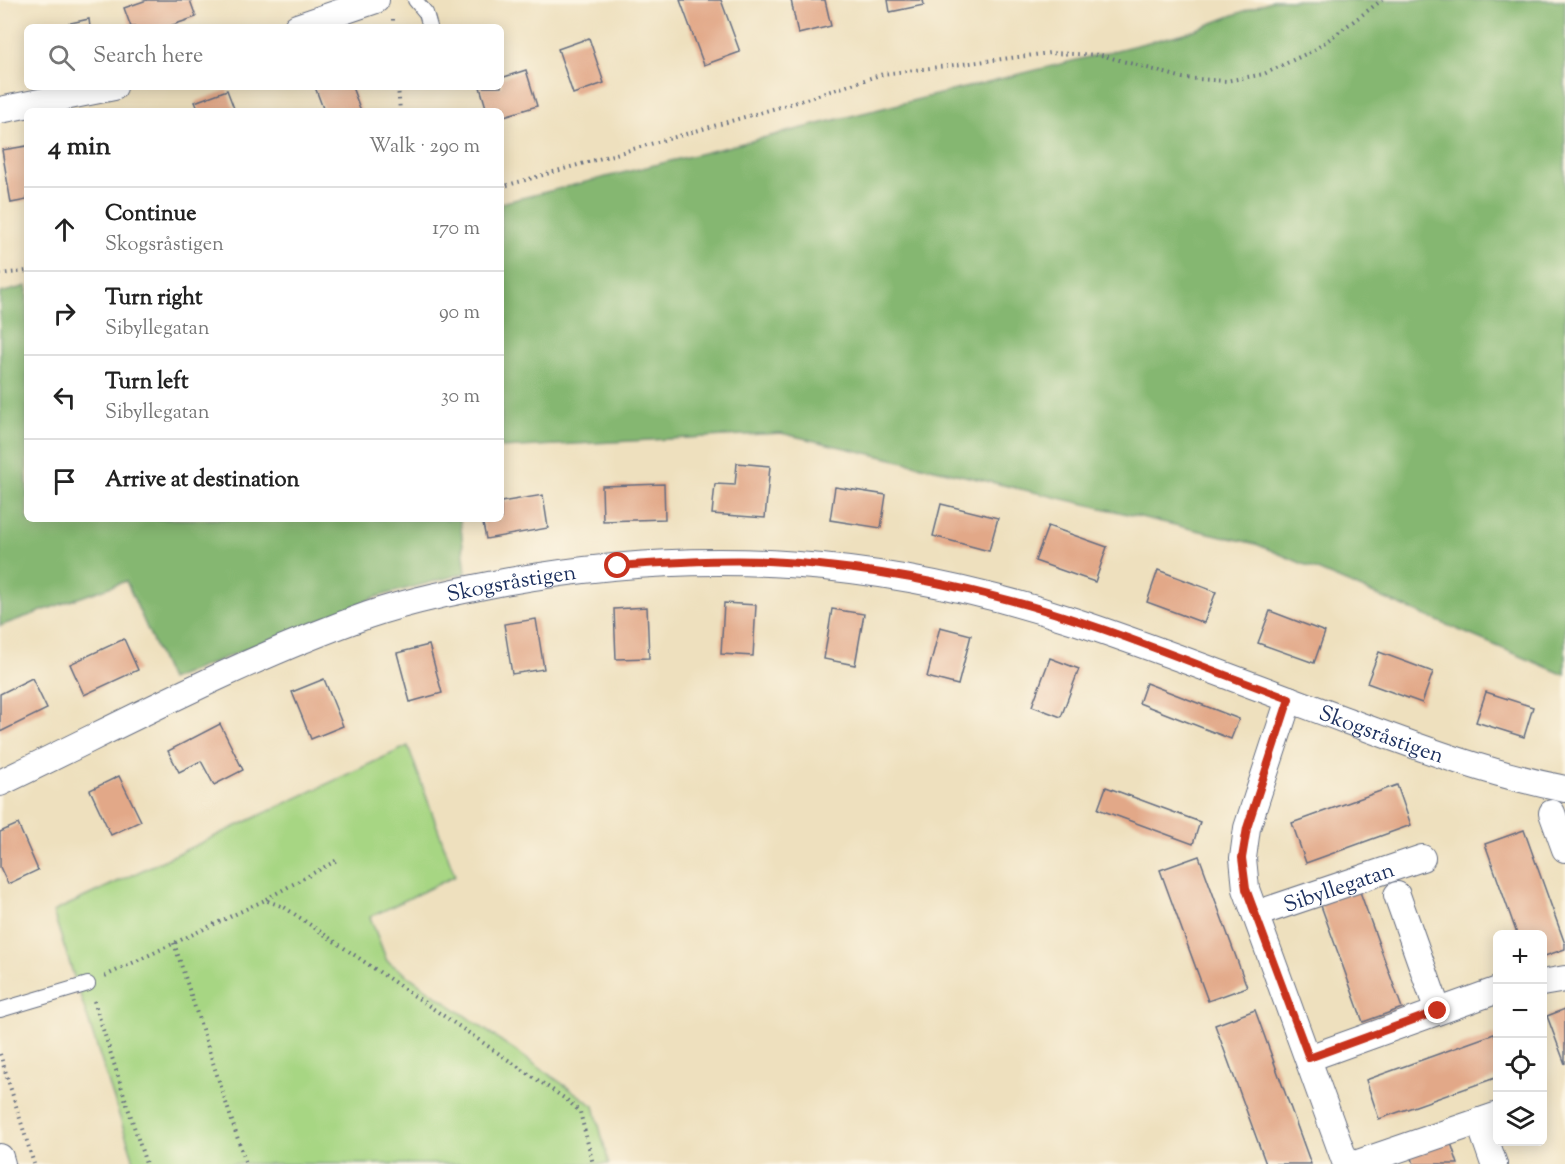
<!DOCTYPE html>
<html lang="en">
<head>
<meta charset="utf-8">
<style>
	:root { --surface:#fff; --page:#f2f2f2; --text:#222; --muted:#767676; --line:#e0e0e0 }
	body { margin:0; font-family:"Sorts Mill Goudy",serif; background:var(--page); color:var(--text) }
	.controls { position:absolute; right:18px; bottom:18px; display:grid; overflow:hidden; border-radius:9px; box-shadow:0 3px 15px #0003 }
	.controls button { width:54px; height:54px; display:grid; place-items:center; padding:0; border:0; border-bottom:2px solid var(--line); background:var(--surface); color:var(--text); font:30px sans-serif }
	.stop { position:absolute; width:18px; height:18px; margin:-14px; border:4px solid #c8321e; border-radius:50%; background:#fff }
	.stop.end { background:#c8321e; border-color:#fff; box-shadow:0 2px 6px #0008 }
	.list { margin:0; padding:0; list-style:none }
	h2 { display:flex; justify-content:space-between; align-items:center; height:78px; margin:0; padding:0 24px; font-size:26px }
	h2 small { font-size:20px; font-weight:400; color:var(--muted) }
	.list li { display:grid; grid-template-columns:39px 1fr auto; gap:18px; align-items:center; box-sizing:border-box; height:84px; padding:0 24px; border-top:2px solid var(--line) }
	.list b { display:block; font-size:22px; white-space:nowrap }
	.list p { margin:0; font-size:20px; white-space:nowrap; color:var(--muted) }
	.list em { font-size:20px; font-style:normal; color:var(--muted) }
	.icon { flex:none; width:33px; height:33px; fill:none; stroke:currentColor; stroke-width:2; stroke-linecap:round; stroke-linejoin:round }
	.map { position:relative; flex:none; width:1565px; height:1164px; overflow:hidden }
	.search { position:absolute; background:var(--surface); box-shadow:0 3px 15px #0003; left:24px; top:24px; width:480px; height:66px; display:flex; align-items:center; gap:15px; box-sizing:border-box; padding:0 21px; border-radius:9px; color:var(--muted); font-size:22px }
	.panel { position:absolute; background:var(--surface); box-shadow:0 3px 15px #0003; left:24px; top:108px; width:480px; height:414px; border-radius:9px }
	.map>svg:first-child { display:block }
	.green { fill:#a7d683; stroke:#618270; stroke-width:1.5 }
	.forest { fill:#85b771; stroke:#507368; stroke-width:1.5 }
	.building { fill:#e2a888 }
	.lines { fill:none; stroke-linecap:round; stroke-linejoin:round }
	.service-casing { stroke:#656d80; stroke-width:16 }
	.minor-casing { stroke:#656d80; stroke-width:28 }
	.path { stroke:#656d80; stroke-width:4; stroke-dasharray:1.5 4.5; stroke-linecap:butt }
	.service { stroke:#fff; stroke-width:14 }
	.minor { stroke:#fff; stroke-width:26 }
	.route { stroke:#c8321e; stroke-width:8 }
	.labels { text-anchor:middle; stroke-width:6; stroke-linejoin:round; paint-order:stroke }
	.street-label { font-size:22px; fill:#1b2f5e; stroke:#fcf5e5 }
</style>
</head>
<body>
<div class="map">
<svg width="1565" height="1164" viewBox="0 0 1565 1164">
	<rect width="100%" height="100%" fill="#fcf5e5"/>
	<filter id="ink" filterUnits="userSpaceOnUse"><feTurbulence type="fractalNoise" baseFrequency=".0167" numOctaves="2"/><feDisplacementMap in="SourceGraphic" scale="12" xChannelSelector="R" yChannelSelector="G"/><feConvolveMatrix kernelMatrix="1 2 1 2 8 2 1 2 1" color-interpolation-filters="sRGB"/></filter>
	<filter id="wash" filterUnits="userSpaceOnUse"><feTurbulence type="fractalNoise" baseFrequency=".008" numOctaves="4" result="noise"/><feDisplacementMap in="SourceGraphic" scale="24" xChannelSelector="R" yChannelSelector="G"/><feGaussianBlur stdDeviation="1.35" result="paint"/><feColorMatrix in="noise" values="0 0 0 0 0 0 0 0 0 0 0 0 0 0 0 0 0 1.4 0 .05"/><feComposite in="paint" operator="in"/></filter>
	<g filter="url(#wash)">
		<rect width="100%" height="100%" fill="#eee0be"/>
		<path class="green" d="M408 746 455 876 370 917 387 961 594 1106 609 1164H135L53 912Z"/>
		<g class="forest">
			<path d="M1273 0H1565V675L1256 544 781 433 501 448V203L1189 32Z"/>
			<path d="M27 286V519H460L466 573 376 597 170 680 126 581 0 626V293Z"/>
		</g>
		<g id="blocks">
			<g class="building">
				<path d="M147 0H190L196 17 167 27H131L124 8Z"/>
				<path d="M680 0H721L740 52 704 65Z"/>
				<path d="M791 0H825L831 26 798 34Z"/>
				<path d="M888 0H923L924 5 890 12Z"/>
				<path d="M89 19 90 27H57V26Z"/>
				<path d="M589 38 604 83 573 94 558 49Z"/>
				<path d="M526 70 537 106 501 117V111H487L480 87H501V78Z"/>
				<path d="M315 87H352L361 111H324Z"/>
				<path d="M227 90 235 111H199L195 102Z"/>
				<path d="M27 146V200L11 203 2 150Z"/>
				<path d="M737 463 770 466 765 518 712 514 715 484 735 485Z"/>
				<path d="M664 484 665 519 603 521 602 486Z"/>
				<path d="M835 487 886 495 881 528 830 520Z"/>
				<path d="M543 495 548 528 486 539 482 519H501V502Z"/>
				<path d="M941 504 998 518 989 551 933 536Z"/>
				<path d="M1048 526 1107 547 1095 582 1035 561Z"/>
				<path d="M1158 570 1216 592 1204 623 1147 602Z"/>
				<path d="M724 603 756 605 753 656 721 654Z"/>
				<path d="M647 607 649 658 616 659 614 609Z"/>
				<path d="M832 609 864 614 855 665 824 659Z"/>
				<path d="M1270 611 1325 632 1314 663 1258 643Z"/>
				<path d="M536 619 544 669 512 674 504 624Z"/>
				<path d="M940 627 971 635 958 685 927 677Z"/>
				<path d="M124 639 138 670 84 695 70 664Z"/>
				<path d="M429 645 442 693 410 702 397 653Z"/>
				<path d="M1379 652 1433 672 1422 703 1367 683Z"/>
				<path d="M1050 658 1079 669 1061 717 1032 706Z"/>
				<path d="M32 678 47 709 0 732V694Z"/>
				<path d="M324 679 343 726 311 739 292 692Z"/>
				<path d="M1146 683 1239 719 1231 739 1139 703Z"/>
				<path d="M1486 692 1533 707 1524 737 1476 722Z"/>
				<path d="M220 724 243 770 214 785 201 761 179 772 168 751Z"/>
				<path d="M119 776 141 821 111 835 90 790Z"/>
				<path d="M1397 785 1411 825 1306 863 1292 823Z"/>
				<path d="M1106 787 1200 822 1193 844 1098 809Z"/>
				<path d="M18 824 38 870 8 884 0 867V832Z"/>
				<path d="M1524 830 1565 944V949L1542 957V934H1517L1485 844Z"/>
				<path d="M1199 856 1247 987 1208 1001 1160 870Z"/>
				<path d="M1359 889 1402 1008 1363 1022 1320 903Z"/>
				<path d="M1565 1009V1064L1547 1016Z"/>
				<path d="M1255 1010 1311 1164H1266L1215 1025Z"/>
				<path d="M1494 1034 1498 1044V1077L1379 1119 1366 1080Z"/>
				<path d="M1450 1140 1458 1164H1414L1411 1155Z"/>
			</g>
		</g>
	</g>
	<g filter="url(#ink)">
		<use href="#blocks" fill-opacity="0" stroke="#656d80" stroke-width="1.5"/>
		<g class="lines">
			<defs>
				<g id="service">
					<path d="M415 0 426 13 430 27"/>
					<path d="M0 1010 88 984"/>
				</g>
				<g id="minor">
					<path d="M297 27 376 0"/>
					<path d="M0 110 114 87"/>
					<path d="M1289 699 1247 828 1243 858 1246 889 1346 1164"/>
					<path id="s1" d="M0 783C121 725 241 660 368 615 412 600 458 591 504 582 701 546 883 558 1074 621 1165 651 1255 687 1345 720 1418 747 1489 774 1565 789"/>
					<path d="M1552 813 1565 849"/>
					<path d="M1397 895 1438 1011"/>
					<path id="s2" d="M1256 914 1422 858"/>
					<path d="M1542 983 1565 979"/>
					<path d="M1309 1058 1498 990"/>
					<path d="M1479 1121 1494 1164"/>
					<path d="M0 1157 2 1164"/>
					<path d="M1355 1164 1498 1115"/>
				</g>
			</defs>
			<use href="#service" class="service-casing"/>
			<use href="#minor" class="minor-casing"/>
			<g class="path">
				<path d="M393 19V27"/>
				<path d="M398 87 400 111"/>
				<path d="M501 187 797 102 883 74 1050 53 1101 55 1183 78 1226 81 1264 74 1316 49 1382 0"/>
				<path d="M0 274 27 271"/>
				<path d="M266 899 339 859"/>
				<path d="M174 943 246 1164"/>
				<path d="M105 976 265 900 284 907 567 1100 580 1112 593 1164"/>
				<path d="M94 1001 146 1164"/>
				<path d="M0 1054 34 1164"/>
			</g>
			<use href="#service" class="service"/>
			<use href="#minor" class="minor"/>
		</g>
	</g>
	<g class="lines" filter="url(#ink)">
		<path class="route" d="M618 566C668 562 718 559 768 561 844 565 923 578 997 597 1097 622 1193 664 1289 699L1247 828 1242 858 1246 889 1309 1058 1438 1011"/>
	</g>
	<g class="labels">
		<g class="street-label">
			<text dy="8" stroke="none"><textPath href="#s1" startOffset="552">Skogsråstigen</textPath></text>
			<text dy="8" stroke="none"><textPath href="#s1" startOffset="1450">Skogsråstigen</textPath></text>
			<text dy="8" stroke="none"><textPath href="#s2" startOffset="87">Sibyllegatan</textPath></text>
		</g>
	</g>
</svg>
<div class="controls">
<button>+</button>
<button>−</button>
<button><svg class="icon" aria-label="locate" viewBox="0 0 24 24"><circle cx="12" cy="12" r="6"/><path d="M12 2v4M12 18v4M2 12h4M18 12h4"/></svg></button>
<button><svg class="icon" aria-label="layers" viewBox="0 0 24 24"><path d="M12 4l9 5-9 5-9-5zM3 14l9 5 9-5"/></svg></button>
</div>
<div class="stop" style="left:618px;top:566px"></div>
<div class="stop end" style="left:1438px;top:1011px"></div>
<div class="search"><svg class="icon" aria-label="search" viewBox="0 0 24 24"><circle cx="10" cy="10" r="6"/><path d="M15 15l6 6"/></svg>Search here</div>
<section class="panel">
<h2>4 min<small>Walk · 290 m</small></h2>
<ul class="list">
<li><svg class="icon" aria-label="ahead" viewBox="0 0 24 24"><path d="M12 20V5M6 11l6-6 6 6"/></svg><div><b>Continue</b><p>Skogsråstigen</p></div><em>170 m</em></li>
<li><svg class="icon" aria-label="right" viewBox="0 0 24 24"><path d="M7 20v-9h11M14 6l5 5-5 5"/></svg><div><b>Turn right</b><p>Sibyllegatan</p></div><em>90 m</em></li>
<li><svg class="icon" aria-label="left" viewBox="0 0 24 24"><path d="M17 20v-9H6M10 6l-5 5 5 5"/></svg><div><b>Turn left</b><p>Sibyllegatan</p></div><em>30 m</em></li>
<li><svg class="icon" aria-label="arrive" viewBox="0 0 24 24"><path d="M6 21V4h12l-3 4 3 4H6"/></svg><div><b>Arrive at destination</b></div></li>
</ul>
</section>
</div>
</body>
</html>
